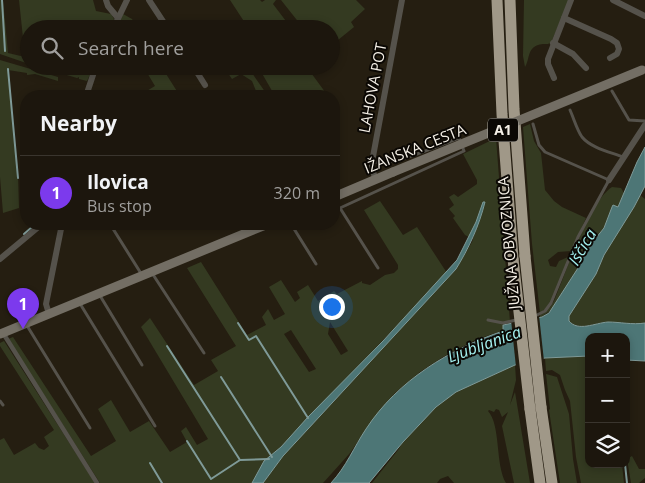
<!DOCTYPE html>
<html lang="en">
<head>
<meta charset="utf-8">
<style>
	:root { --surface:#1c160d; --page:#29231b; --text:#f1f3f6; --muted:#a09f9d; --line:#3a352e; --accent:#7c3aed }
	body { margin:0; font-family:"Open Sans",sans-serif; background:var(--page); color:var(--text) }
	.controls { position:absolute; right:15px; bottom:15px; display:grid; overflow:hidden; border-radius:10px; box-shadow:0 2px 8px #0003 }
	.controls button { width:45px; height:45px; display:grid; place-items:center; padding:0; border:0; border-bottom:1px solid var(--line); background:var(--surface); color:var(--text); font:25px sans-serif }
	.you { position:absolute; left:331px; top:306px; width:18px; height:18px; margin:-12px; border:4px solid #fff; border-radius:50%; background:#1a73e8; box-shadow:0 0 0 8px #1a73e833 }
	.badge { display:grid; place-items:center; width:32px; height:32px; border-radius:50%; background:var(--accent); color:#fff; font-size:16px; font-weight:700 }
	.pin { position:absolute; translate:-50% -41px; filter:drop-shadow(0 1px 2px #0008) }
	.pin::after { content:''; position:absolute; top:26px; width:18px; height:15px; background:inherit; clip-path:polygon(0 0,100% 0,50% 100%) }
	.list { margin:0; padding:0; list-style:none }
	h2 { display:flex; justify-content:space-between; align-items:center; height:65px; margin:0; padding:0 20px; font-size:21px }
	h2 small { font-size:16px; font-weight:400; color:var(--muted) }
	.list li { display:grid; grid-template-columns:32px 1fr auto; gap:15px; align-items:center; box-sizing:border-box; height:75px; padding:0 20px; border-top:1px solid var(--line) }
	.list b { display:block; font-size:19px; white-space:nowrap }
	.list p { margin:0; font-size:16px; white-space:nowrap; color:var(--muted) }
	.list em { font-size:16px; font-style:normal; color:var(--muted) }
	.icon { flex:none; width:28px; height:28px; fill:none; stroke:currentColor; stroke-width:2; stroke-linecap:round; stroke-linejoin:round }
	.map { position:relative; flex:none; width:645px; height:483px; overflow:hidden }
	.search { position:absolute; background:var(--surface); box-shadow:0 2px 8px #0003; left:20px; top:20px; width:320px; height:55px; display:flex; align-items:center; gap:12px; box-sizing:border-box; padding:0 18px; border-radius:28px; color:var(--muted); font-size:19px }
	.panel { position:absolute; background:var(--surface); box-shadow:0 2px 8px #0003; left:20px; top:90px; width:320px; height:140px; border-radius:20px }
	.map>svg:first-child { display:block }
	.green { fill:#343a21; fill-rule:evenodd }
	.water { fill:#4d7676; stroke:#7f9a98 }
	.pier { fill:#251e11 }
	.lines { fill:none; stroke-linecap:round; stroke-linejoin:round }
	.stream { stroke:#7f9a98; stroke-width:2 }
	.service { stroke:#55524b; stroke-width:3 }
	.pedestrian { stroke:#55524b; stroke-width:4.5 }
	.minor { stroke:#55524b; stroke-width:6 }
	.secondary { stroke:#736e64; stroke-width:9 }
	.motorway { stroke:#a09888; stroke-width:11 }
	.secondary-bridge { stroke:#736e64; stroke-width:9 }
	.motorway-bridge { stroke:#a09888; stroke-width:11 }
	.labels { text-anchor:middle; stroke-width:4; stroke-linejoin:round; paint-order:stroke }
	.shield { fill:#0b0804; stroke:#aeaaa2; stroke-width:1 }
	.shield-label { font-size:14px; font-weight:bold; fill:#f4efe6 }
	.street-label { font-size:15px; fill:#f4efe6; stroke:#0b0804 }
	.water-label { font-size:16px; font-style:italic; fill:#a4f1f0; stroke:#0b0804 }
</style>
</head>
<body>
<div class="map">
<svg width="645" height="483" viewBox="0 0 645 483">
	<rect width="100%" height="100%" fill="#251e11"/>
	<g class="green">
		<path d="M0 0H3L8 53 25 57 19 0H93L96 11 111 14 114 19 110 29H29V64L0 54Z"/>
		<path d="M230 0H260L262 2 265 0H276L273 4 292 29H245L247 26Z"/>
		<path d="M281 0H356L365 9 351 22 354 27 338 40 331 32V29H304Z"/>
		<path d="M524 0H569L551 43C546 45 543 43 538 45 527 49 530 59 525 67L523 56Z"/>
		<path d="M123 14 132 19 138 29H118L116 27Z"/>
		<path d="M0 60 58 77V81L35 74 27 75V73L8 70 18 172 19 208 3 213 0 177Z"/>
		<path d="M36 66H94L87 81 79 79V77L77 78Z"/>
		<path d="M143 66H161L180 96H147L145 92 155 86Z"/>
		<path d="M223 66H306L328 96H275L260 70 257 68 253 70 252 73 268 96H258L252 81 241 74 232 79Z"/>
		<path d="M530 124 534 141 541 153 545 190 554 201 562 207 586 218 571 251 558 252 548 260 550 266 556 267 559 261 568 257 567 263C561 279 555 303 540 313L532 244 523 127Z"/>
		<path d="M496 138 510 322 504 330 475 340 443 357 420 372 395 393 367 428 350 453 323 483H263L283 456 456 269 472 242 485 202 469 237 465 235 453 218 455 216 449 209 454 205 449 197 454 194 458 197 477 184V180L463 154Z"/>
		<path d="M612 187 621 188 624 193 618 207H612L604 228 588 248 578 268 551 310 540 318V315L550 307 554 301C566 273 588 203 612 187Z"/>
		<path d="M640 195 645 199V324C632 324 620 322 608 322 595 323 579 331 568 321L569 316 596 274 604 255Z"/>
		<path d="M380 201 403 235 417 227 447 273 281 447 264 461 252 483H100L8 339 13 337 91 456 116 441 98 409 111 400 130 432 149 421 170 452 187 442 181 431 186 427 197 445 208 439 141 327 150 318 194 385 218 371 211 360 236 346 187 268 201 262 247 335 266 325 262 317 268 309 274 320 285 314 269 287 281 280 295 302 300 298 297 292 308 285 318 301 334 291 337 294 362 281V283L370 285 385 275 394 273 398 269V265L364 210ZM330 322 348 351 341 355 328 334ZM291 330 316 369 309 372 284 334Z"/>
		<path d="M4 341 95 483H0V440L4 438 14 455 35 443 39 448 44 450 49 446 44 437 54 430 0 346V343Z"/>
		<path d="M589 356V464H622L624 483H581L576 457 570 401 565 390 560 375 552 370 546 371 545 358Z"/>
		<path d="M515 365 516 380 510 405 515 392 530 483H514L502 426 508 412 502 417 499 410 496 409 494 412 489 410 488 411C501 425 495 465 506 483H454L448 476 440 479 437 483H372L398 450 403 442 439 404 456 392Z"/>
		<path d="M546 374 557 377 569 414 573 459 577 483H560L549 410 550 409Z"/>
		<path d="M632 456 639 469H645V478L639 483H631L627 459Z"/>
	</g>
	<g class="water">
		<path d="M645 147V186L634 207 604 255 596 274 569 316V321C578 332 595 323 608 322 620 322 632 325 645 323V361L626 360V337H589V356L545 358 515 365 456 392 436 407 403 442 369 483H331C346 467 354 447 366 429 398 380 450 349 503 331V325L542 317 549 313 578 268 588 248 604 228 612 207 613 205 618 207 637 162Z"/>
		<path d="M483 202H485C479 226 469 248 456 269L283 456 263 483H252L264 461 281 447 308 417 383 341 457 260 476 222Z"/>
	</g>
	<path class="pier" d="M539 315 544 361 516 367 511 320Z"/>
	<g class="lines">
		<g class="stream">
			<path d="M2 0 5 51"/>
			<path d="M8 69 18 178"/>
			<path d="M24 234 32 227"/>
			<path d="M238 323 249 340 256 336 308 418"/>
			<path d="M167 346 240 460"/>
			<path d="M221 377 272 457"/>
			<path d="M187 441 211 479 240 460 269 459"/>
			<path d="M150 463 162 483"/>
			<path d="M625 464 627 483"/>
		</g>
		<g class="service">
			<path d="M612 91 629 120 645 121"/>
			<path d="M570 110C574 119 577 130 582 137 591 148 610 152 623 157"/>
			<path d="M533 124 539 145 545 152 609 180 578 237 551 303 545 311 535 316"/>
			<path d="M373 162C395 166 437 146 459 138L464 151 340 208 378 268"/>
			<path d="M110 224 142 275"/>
			<path d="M291 224 316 264"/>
			<path d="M152 273 204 353"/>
			<path d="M99 294 142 365"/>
			<path d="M79 302 155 426"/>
			<path d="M488 320 503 323 516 320"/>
			<path d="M26 324 90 428"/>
			<path d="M0 401 3 405"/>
		</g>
		<path class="pedestrian" d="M3 333 97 483"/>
		<g class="minor">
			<path d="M106 0 108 6 118 18"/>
			<path d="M149 0 168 29"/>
			<path d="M613 0 645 16"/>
			<path d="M564 18 611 39 617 43 619 49 617 54 610 58"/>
			<path d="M113 29 127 0"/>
			<path d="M553 43 573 54 586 68"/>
			<path d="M193 66 205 85"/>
			<path d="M554 78 548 64V59L571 0"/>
			<path d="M86 96 96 66"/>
			<path d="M376 180 372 169V162L402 0"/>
			<path d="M609 180 645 125"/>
			<path d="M0 259 42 224"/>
			<path d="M49 314 46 304 62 224"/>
		</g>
		<g class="secondary">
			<path d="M334 197 393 172"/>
			<path d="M0 334 268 224"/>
		</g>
		<g class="motorway">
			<path d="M497 0 502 114 513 259"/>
			<path d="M510 0 514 109 525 256"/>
			<path d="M541 407 552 483"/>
			<path d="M530 409 540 483"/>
		</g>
		<path class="secondary-bridge" d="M393 172 642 70"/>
		<g class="motorway-bridge">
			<path d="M525 256 541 407"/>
			<path d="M513 259 530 409"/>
		</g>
	</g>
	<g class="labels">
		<rect class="shield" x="488" y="118.5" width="30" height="23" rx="4"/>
		<g class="shield-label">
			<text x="503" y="135">A1</text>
		</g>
		<g class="street-label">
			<text transform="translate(373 88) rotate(-79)" y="5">LAHOVA POT</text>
			<text transform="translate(415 149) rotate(-22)" y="5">IŽANSKA CESTA</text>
			<text transform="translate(509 243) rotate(-95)" y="5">JUŽNA OBVOZNICA</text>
		</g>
		<g class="water-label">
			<text transform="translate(582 247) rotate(-60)" y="6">Iščica</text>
			<text transform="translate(484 344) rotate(-20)" y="6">Ljubljanica</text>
		</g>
	</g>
</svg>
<div class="controls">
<button>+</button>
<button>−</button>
<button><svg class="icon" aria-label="layers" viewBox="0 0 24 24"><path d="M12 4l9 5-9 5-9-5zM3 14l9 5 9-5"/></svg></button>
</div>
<div class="you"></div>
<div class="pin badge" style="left:23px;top:329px">1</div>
<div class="search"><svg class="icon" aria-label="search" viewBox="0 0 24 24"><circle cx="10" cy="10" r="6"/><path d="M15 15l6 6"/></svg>Search here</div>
<section class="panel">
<h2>Nearby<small></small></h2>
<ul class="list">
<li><span class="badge">1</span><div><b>Ilovica</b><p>Bus stop</p></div><em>320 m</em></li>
</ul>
</section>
</div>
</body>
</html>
